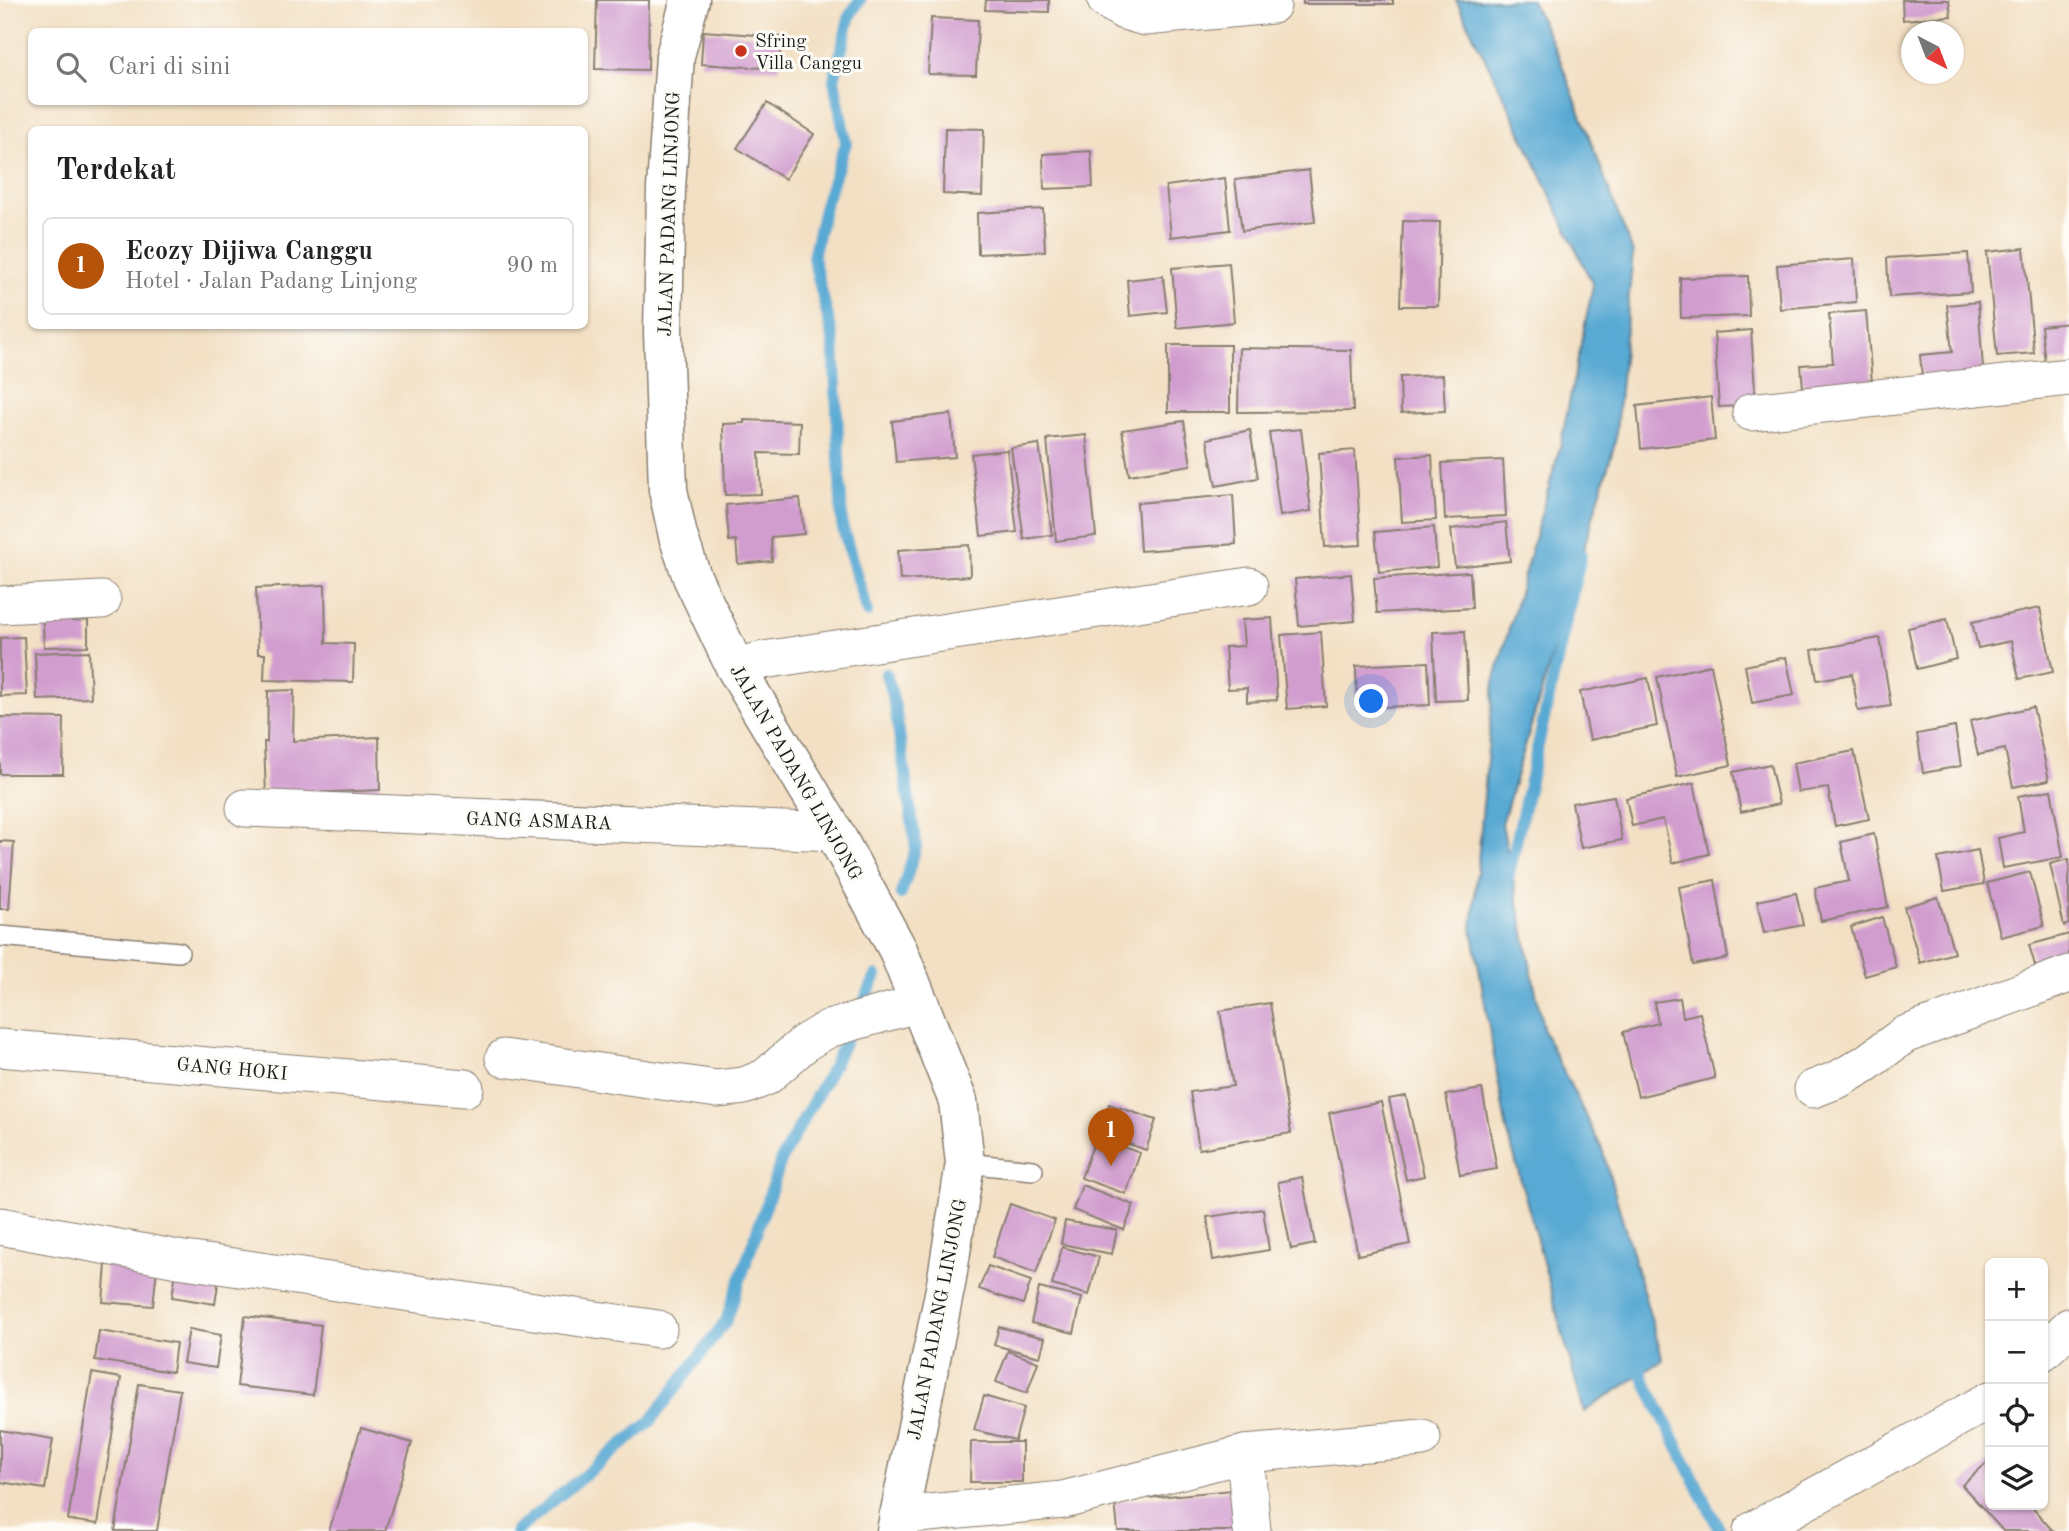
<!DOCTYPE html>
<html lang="id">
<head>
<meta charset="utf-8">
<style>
	:root { --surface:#fff; --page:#f2f2f2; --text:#222; --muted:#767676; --line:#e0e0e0; --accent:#b45309 }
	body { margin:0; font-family:"Old Standard TT",serif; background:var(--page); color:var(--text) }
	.controls { position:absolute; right:21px; bottom:21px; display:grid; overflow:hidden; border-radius:10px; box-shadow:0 2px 5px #0004 }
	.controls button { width:63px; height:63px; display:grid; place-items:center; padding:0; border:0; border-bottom:2px solid var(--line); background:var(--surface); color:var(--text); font:35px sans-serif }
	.compass { position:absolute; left:1901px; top:21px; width:63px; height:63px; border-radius:50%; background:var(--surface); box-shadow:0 2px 5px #0004; rotate:138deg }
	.you { position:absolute; left:1372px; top:702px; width:24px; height:24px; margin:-18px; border:5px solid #fff; border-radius:50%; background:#1a73e8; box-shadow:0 0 0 10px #1a73e833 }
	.badge { display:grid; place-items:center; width:46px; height:46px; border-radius:50%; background:var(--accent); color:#fff; font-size:23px; font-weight:700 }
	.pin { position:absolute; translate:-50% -58px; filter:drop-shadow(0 2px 4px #0008) }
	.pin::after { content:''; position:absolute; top:37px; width:24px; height:21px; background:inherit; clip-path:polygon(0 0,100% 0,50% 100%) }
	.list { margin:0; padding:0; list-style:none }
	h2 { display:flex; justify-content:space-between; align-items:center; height:91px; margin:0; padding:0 28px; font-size:30px }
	h2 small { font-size:23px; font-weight:400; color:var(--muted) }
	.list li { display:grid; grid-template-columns:46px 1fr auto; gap:21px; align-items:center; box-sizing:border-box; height:98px; margin:0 14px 14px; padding:0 14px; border:2px solid var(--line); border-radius:10px }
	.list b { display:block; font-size:26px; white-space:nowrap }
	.list p { margin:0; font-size:23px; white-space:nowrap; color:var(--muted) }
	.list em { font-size:23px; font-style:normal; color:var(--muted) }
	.icon { flex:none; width:38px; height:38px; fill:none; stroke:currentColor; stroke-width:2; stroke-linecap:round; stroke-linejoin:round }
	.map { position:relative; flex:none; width:2069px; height:1531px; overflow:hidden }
	.search { position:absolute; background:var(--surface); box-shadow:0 2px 5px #0004; left:28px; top:28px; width:560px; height:77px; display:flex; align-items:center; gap:18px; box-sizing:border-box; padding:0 24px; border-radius:10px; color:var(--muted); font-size:26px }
	.panel { position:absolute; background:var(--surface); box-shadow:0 2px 5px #0004; left:28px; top:126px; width:560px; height:203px; border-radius:10px }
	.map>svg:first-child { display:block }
	.water { fill:#59a9d3; stroke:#3a6278; stroke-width:2 }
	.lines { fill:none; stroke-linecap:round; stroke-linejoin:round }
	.stream { stroke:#59a9d3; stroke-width:12 }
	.building { fill:#d19dcf }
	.lane-casing { stroke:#887e70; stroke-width:22 }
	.street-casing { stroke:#887e70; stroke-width:39 }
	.secondary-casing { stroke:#887e70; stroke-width:41 }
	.lane { stroke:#fff; stroke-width:19 }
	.street { stroke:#fff; stroke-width:37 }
	.secondary { stroke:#fff; stroke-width:38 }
	.poi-dot { fill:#c8321e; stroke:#fdfcf7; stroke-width:2.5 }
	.labels { text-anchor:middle; stroke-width:6; stroke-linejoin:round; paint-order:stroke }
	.poi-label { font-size:19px; fill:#1c1c1c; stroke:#fdfcf7; text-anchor:start }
	.street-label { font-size:19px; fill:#1c1c1c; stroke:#fdfcf7 }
</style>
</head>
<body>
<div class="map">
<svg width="2069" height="1531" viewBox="0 0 2069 1531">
	<rect width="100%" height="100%" fill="#fdfcf7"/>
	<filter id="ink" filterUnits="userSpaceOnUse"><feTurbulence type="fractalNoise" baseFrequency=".0143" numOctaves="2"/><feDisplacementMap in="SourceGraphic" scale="14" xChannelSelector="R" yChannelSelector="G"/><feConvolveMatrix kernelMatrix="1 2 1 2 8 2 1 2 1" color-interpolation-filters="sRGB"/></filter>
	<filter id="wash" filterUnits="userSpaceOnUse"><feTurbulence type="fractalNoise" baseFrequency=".00686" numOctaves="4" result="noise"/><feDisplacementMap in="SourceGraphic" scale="28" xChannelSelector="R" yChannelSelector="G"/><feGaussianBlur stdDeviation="1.57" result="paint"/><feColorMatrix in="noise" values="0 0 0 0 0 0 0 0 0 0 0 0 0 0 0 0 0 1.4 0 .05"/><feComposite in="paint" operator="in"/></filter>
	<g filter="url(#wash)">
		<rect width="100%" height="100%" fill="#f3e0c4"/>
		<path class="water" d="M1456 0H1531L1559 57 1633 253 1615 443 1502 824 1544 1032 1602 1149 1663 1360 1584 1412 1506 1126 1472 928 1494 682 1560 447 1593 285 1509 107Z"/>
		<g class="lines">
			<g class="stream">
				<path d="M860 0 850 15 834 80 846 143 825 204 813 257 834 342 842 525 867 612"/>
				<path d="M886 674 895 707 916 847 901 894"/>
				<path d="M1507 882 1581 555"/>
				<path d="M858 1014 876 976"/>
				<path d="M1634 1359 1720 1531"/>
				<path d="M516 1531 650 1422 726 1321 782 1158 832 1068 850 1031"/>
			</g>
		</g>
		<g id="blocks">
			<g class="building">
				<path d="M597 0H649L648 70 595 69Z"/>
				<path d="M986 0H1049V12L985 10Z"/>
				<rect x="1303" y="0" width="90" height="4"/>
				<path d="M1902 0H1949L1951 16 1903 20Z"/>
				<path d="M931 18 978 20 976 75 928 74Z"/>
				<path d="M703 31 781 37 779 69 701 64Z"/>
				<path d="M767 103 814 134 785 179 737 148Z"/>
				<path d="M945 128 984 129 982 196 943 194Z"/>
				<path d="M1091 151 1093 187 1044 189 1043 154Z"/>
				<path d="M1309 170 1315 222 1242 231 1235 180Z"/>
				<path d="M1225 178 1230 230 1171 237 1166 186Z"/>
				<path d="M1043 209 1045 251 978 254 977 213Z"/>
				<path d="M1403 221 1440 222 1438 306H1400Z"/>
				<path d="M2024 248 2034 353 1997 356 1987 252Z"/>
				<path d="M1968 253 1971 292 1889 297 1887 258Z"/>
				<path d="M1854 259 1856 302 1780 309 1777 265Z"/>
				<path d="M1229 263 1234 322 1177 328 1172 268Z"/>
				<path d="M1163 276 1167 312 1130 316 1127 280Z"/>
				<path d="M1748 276 1749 316 1681 318 1680 278Z"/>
				<path d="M1978 302 1984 381 1923 387 1920 355 1952 352 1947 305Z"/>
				<path d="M1866 311 1873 394 1804 400 1801 365 1833 363 1829 314Z"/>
				<path d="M2069 323V360L2045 363 2041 326Z"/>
				<path d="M1751 330 1756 405 1719 407 1714 333Z"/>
				<rect x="1168" y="345" width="62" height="67"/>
				<path d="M1239 348 1351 350 1353 411 1238 412Z"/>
				<path d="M1443 375 1445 411 1401 413 1400 377Z"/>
				<path d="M1711 397 1715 440 1641 449 1637 406Z"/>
				<path d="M951 414 955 457 896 462 892 421Z"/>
				<path d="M744 420 800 422 799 454 759 453 761 494 725 495 723 424 744 423Z"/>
				<path d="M1184 421 1191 465 1129 475 1122 430Z"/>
				<path d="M1301 429 1311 511 1280 516 1269 432Z"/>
				<path d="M1250 430 1258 478 1216 486 1207 439Z"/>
				<path d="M1086 435 1096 536 1056 541 1047 439Z"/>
				<path d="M1039 444 1052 535 1024 539 1011 448Z"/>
				<path d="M1007 450 1017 532 981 536 971 454Z"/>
				<path d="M1355 450 1361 545 1325 547 1319 453Z"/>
				<path d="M1432 455 1436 520 1402 522 1398 457Z"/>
				<path d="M1503 460 1506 516 1445 519 1442 463Z"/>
				<path d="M1233 495 1236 544 1140 551 1137 503Z"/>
				<path d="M800 498 804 534 771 537 772 561 738 564 736 540 729 541 726 505Z"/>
				<path d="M1506 522 1510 561 1455 567 1451 529Z"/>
				<path d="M1434 527 1437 567 1379 572 1375 532Z"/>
				<path d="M969 545 970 576 900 580 898 550Z"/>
				<path d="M1470 572 1472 608 1377 613 1374 578Z"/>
				<path d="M1351 574 1355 621 1299 626 1295 579Z"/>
				<path d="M325 585 326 643 354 644 353 682 264 680 265 654H258L256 588Z"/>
				<path d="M71 605 72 621 88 620V646L44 647 42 606Z"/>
				<path d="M2040 608 2053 672 2019 679 2011 641 1978 648 1972 622Z"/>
				<path d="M1272 618 1277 700 1247 702V688L1228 689 1225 647 1244 646 1242 620Z"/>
				<path d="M1947 619 1956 659 1917 669 1908 628Z"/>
				<path d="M1465 631 1468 700 1436 701 1433 632Z"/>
				<path d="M1321 632 1326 706 1287 709 1281 635Z"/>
				<path d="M24 637 27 695 0 696V638Z"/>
				<path d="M1880 638 1891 706 1858 711 1852 674 1817 680 1812 650Z"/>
				<path d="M89 651 91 698 37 700 35 653Z"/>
				<path d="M1786 657 1794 695 1752 703 1745 666Z"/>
				<path d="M1428 662 1430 705 1357 708 1356 666Z"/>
				<path d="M1711 665 1731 765 1677 777 1657 677Z"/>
				<path d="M1648 678 1657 726 1590 740 1580 692Z"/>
				<path d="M294 690 293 741 379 737 380 790 266 795 264 742H267L268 691Z"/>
				<path d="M2033 707 2049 780 2013 787 2005 749 1978 755 1970 721Z"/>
				<path d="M0 717 64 718 63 774H0Z"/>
				<path d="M1955 727 1961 766 1923 773 1917 734Z"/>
				<path d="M1854 751 1869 819 1835 826 1828 788 1798 792 1793 763Z"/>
				<path d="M1770 764 1779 804 1741 812 1733 772Z"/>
				<path d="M1694 783 1709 854 1673 863 1663 819 1632 826 1626 798Z"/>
				<path d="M2051 790 2063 857 2003 868 1998 838 2024 832 2018 796Z"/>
				<path d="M1614 796 1622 840 1581 848 1572 803Z"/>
				<path d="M1874 834 1888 907 1821 921 1815 888 1849 881 1841 842Z"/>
				<path d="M0 841 14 842 9 909H0Z"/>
				<path d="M1978 850 1984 884 1944 891 1938 858Z"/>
				<path d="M2069 859V924L2064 926 2050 864Z"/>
				<path d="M2030 872 2044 926 2001 937 1987 883Z"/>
				<path d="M1715 880 1728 958 1693 965 1679 887Z"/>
				<path d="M1796 893 1803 925 1764 933 1757 901Z"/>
				<path d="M1938 897 1954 953 1920 963 1904 907Z"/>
				<path d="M1882 917 1896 967 1865 976 1851 927Z"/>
				<path d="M2069 934V963L2037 972 2029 945Z"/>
				<path d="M1680 998 1683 1017 1700 1013 1715 1078 1638 1097 1623 1032 1658 1023 1654 1002Z"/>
				<path d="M1270 1003 1291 1133 1199 1149 1190 1092 1233 1086 1220 1011Z"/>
				<path d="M1482 1089 1497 1169 1460 1175 1446 1095Z"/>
				<path d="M1406 1096 1424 1176 1406 1180 1389 1099Z"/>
				<path d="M1381 1102 1410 1244 1358 1255 1329 1113Z"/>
				<path d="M1109 1104 1156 1120 1146 1150 1098 1133Z"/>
				<path d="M1096 1137 1140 1153 1126 1194 1081 1178Z"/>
				<path d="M1302 1177 1315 1244 1291 1249 1278 1182Z"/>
				<path d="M1082 1185 1134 1205 1124 1230 1073 1210Z"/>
				<path d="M1010 1204 1055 1220 1036 1273 992 1257Z"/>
				<path d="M1263 1209 1269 1250 1213 1260 1207 1217Z"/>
				<path d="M1065 1221 1117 1230 1112 1254 1061 1244Z"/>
				<path d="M1062 1247 1099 1257 1089 1295 1052 1285Z"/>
				<path d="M106 1264 157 1268 153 1306 103 1302Z"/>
				<path d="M177 1265 220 1271 215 1304 172 1297Z"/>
				<path d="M988 1266 1031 1281 1023 1304 979 1289Z"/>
				<path d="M1039 1288 1082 1298 1074 1333 1031 1323Z"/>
				<path d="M245 1316 321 1325 313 1395 237 1386Z"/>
				<path d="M999 1327 1045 1338 1040 1357 994 1345Z"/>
				<path d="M189 1329 221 1335 216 1368 183 1363Z"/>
				<path d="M99 1331 176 1343 172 1372 95 1360Z"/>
				<path d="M1008 1351 1038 1362 1027 1393 996 1382Z"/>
				<path d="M92 1373 121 1378 98 1524 68 1520Z"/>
				<path d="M139 1384 180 1390 157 1531H115Z"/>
				<path d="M984 1396 1024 1408 1015 1440 974 1430Z"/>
				<path d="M361 1428 412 1443 385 1531H329Z"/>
				<path d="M0 1430 53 1439 45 1489 0 1482Z"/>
				<path d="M971 1442H1022V1482H970Z"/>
				<path d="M1990 1460V1505H2030L2053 1531H2003L1962 1485Z"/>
				<path d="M1232 1490 1235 1531H1118L1115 1501Z"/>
			</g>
		</g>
	</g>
	<g filter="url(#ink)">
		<use href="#blocks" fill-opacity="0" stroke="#887e70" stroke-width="2"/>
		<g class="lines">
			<defs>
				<g id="lane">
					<path d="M0 936 179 952"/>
					<path d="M965 1163 1033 1170"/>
				</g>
				<g id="street">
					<path d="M1106 0 1124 11 1145 17 1272 5"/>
					<path d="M1751 412 2069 377"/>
					<path d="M0 605 102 600"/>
					<path d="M735 667 764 660 1249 586"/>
					<path d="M245 808 834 832"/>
					<path d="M0 1048 465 1088"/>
					<path d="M504 1058 717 1089 744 1086 766 1077 806 1042 828 1029 920 1003"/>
					<path d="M1813 1089 1839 1079 1865 1064 1904 1035 2069 974"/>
					<path d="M0 1226 178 1259 658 1329"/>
					<path d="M2043 1352 2069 1327"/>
					<path d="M1245 1454 1252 1531"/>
					<path d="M898 1516 1063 1500 1245 1454 1422 1438"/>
					<path d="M1752 1531 1990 1400"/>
				</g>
				<path id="secondary" d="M690 0 675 56 666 188 663 332 668 490 678 536 692 577 735 667 834 832 898 950 958 1101 965 1163 946 1284 896 1531"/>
			</defs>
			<use href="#lane" class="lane-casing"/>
			<use href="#street" class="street-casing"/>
			<use href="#secondary" class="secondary-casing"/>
			<use href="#lane" class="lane"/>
			<use href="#street" class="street"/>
			<use href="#secondary" class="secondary"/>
		</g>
	</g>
	<circle class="poi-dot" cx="741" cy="51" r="7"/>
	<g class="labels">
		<g class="poi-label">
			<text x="755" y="47">Sfring<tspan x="755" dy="22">Villa Canggu</tspan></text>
		</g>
		<g class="street-label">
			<text transform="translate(668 214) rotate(-88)" y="7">JALAN PADANG LINJONG</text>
			<text transform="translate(797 772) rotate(60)" y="7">JALAN PADANG LINJONG</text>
			<text transform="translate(539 820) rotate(2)" y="7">GANG ASMARA</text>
			<text transform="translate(232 1068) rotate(5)" y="7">GANG HOKI</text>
			<text transform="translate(936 1319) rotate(-79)" y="7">JALAN PADANG LINJONG</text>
		</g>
	</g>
</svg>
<div class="controls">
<button>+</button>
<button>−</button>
<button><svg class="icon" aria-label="locate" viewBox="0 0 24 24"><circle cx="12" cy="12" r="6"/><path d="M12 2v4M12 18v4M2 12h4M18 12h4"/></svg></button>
<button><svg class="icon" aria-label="layers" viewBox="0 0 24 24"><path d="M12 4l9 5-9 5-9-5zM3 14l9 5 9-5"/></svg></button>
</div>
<svg class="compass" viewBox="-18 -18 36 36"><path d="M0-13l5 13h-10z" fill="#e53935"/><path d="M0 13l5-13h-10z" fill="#767676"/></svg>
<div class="you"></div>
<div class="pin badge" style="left:1111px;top:1166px">1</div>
<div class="search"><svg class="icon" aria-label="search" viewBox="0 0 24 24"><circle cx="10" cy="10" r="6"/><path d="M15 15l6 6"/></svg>Cari di sini</div>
<section class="panel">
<h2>Terdekat<small></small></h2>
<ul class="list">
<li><span class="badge">1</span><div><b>Ecozy Dijiwa Canggu</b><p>Hotel · Jalan Padang Linjong</p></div><em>90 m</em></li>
</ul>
</section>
</div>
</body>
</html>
